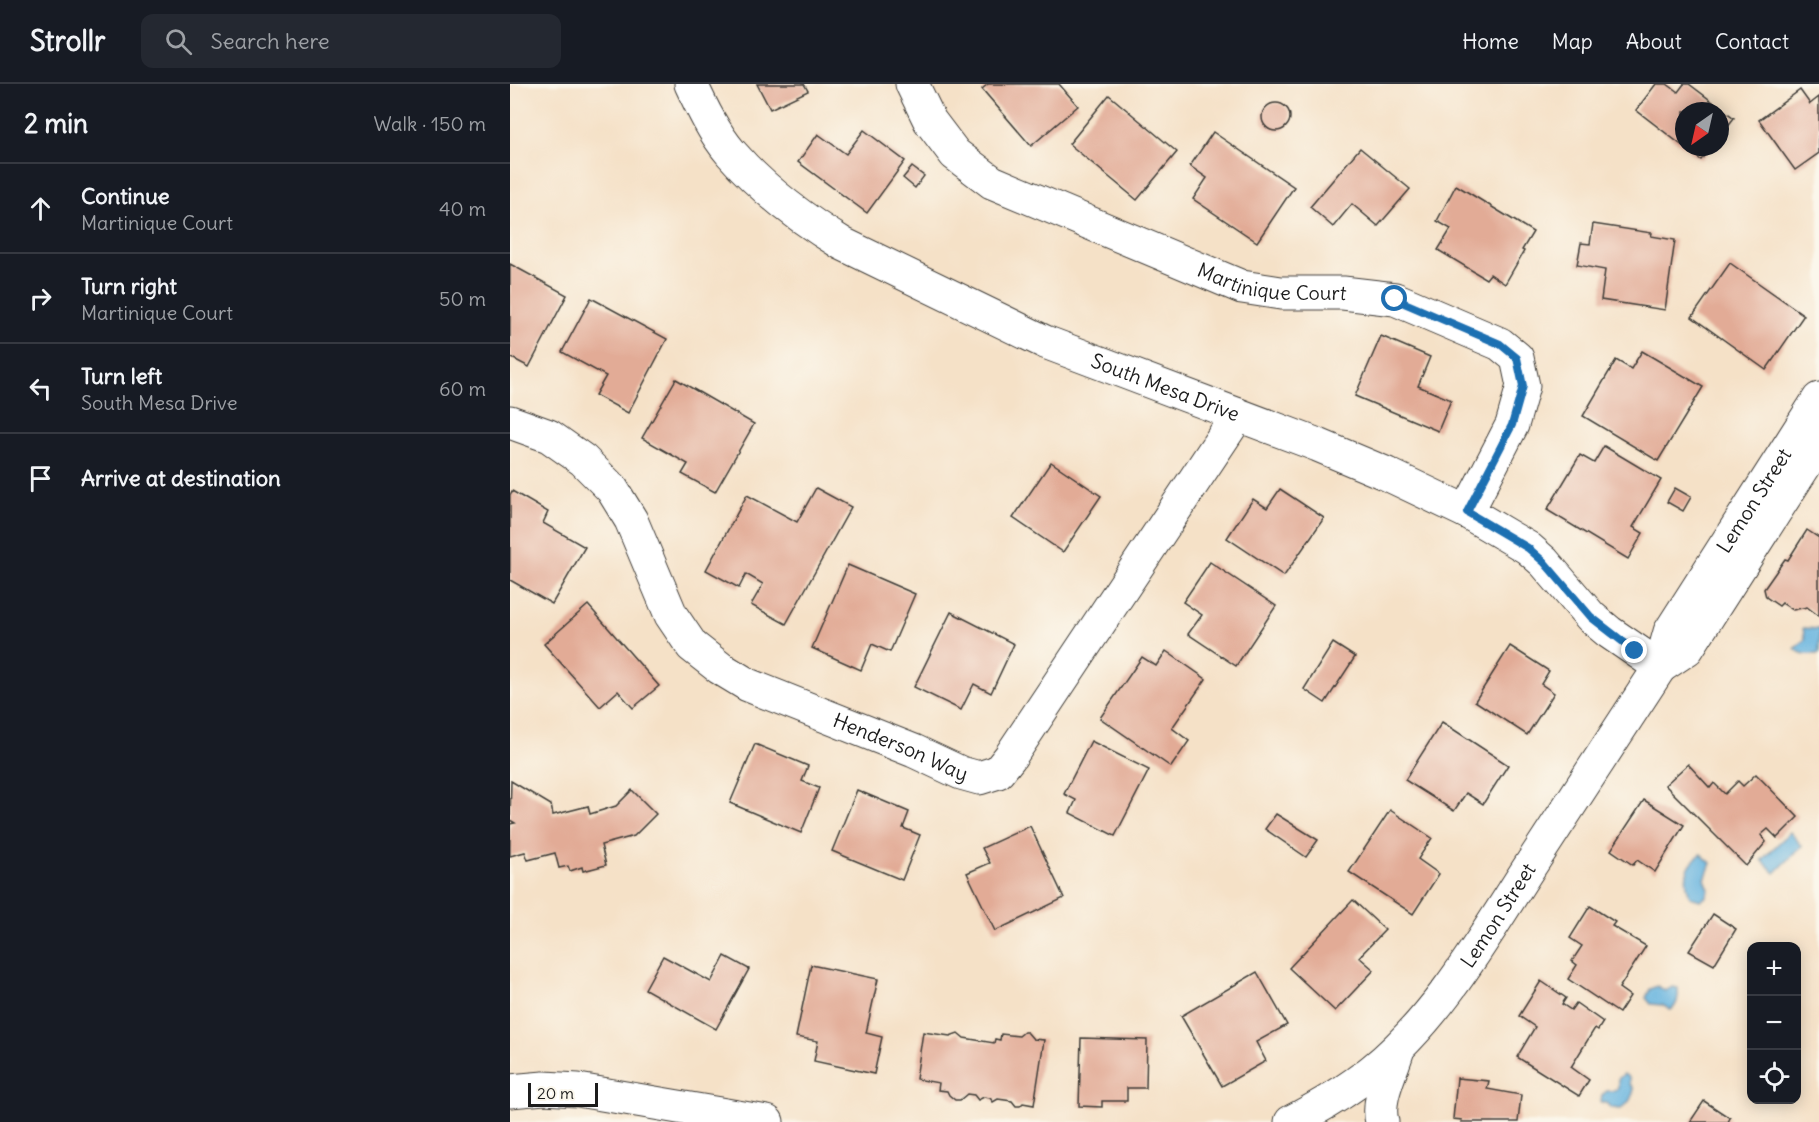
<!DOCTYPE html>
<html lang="en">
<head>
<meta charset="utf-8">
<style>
	:root { --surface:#171b24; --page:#242831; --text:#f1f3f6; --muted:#9ea1a6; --line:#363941 }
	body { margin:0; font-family:Delius,sans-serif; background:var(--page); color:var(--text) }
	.controls { position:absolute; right:18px; bottom:18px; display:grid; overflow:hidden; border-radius:12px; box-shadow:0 3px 15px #0003 }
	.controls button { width:54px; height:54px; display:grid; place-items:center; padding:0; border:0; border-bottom:2px solid var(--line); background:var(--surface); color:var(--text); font:30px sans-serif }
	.compass { position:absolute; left:1165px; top:18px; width:54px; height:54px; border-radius:50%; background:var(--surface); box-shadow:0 3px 15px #0003; rotate:214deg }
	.scale { position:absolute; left:18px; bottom:15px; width:70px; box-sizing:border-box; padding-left:6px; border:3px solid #1c1c1c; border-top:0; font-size:16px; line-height:21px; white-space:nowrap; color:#1c1c1c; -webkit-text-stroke:4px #fbf7ec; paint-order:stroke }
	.stop { position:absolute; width:18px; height:18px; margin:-14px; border:4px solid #1f6fb2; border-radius:50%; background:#fff }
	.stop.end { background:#1f6fb2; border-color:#fff; box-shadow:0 2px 6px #0008 }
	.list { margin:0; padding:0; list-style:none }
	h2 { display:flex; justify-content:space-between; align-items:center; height:78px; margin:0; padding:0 24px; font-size:26px }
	h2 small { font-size:20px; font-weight:400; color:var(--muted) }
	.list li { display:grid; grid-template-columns:39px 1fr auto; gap:18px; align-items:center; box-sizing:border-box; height:90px; padding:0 24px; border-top:2px solid var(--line) }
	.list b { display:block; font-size:22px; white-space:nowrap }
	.list p { margin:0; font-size:20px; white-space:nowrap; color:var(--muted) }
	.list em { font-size:20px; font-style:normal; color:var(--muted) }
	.icon { flex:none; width:33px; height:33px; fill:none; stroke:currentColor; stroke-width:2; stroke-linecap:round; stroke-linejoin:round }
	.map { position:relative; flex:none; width:1309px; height:1038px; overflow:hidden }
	header { display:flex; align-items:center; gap:36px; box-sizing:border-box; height:84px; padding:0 30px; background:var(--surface); border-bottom:2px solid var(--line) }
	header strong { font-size:28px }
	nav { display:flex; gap:33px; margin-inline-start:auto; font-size:21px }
	.search { width:420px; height:54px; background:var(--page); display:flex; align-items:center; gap:15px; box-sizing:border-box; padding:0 21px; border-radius:12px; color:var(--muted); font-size:22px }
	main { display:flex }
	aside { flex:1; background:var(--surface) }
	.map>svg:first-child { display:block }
	.water { fill:#65b3df; stroke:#40687e; stroke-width:1.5 }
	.building { fill:#e2ab96 }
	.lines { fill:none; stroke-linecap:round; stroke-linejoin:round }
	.minor-casing { stroke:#3d3a36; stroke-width:35 }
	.minor { stroke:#fff; stroke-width:33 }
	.route { stroke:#1f6fb2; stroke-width:8 }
	.labels { text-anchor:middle; stroke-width:5; stroke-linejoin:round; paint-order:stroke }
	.street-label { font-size:20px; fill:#1c1c1c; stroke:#fbf7ec }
</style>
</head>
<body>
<header>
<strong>Strollr</strong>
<div class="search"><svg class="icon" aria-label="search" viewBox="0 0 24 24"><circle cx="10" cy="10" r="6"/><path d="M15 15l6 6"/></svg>Search here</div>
<nav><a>Home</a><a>Map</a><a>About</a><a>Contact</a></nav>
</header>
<main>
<aside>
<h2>2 min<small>Walk · 150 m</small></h2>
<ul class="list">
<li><svg class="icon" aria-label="ahead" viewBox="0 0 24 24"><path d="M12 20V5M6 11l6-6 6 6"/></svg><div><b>Continue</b><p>Martinique Court</p></div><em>40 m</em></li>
<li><svg class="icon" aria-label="right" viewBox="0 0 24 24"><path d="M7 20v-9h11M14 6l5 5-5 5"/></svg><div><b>Turn right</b><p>Martinique Court</p></div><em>50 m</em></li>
<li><svg class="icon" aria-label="left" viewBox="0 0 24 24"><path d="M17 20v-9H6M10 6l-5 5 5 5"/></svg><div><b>Turn left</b><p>South Mesa Drive</p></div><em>60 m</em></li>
<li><svg class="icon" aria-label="arrive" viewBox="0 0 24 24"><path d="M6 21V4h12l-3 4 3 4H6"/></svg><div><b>Arrive at destination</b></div></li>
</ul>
</aside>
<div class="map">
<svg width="1309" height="1038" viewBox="0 0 1309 1038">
	<rect width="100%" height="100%" fill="#fbf7ec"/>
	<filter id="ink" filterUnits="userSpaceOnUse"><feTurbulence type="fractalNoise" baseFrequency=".0167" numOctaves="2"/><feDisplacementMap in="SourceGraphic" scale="12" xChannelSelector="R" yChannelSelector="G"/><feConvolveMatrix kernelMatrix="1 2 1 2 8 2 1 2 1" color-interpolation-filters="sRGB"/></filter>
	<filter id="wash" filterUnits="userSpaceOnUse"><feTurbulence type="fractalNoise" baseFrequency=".008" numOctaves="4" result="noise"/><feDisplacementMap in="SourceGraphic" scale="24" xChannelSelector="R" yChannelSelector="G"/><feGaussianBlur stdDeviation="1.35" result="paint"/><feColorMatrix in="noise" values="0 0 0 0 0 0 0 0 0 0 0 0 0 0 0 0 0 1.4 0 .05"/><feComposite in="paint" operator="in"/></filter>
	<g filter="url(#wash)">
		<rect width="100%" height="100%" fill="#f5e1c7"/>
		<g class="water">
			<path d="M1293 544 1309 545V570C1300 570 1291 572 1285 564L1295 556Z"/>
			<path d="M1280 748 1292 762 1265 789 1252 776Z"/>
			<path d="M1191 770 1201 779 1195 795 1199 805 1195 814 1190 816 1180 813C1174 795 1174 782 1191 770Z"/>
			<path d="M1147 902 1155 907 1162 903 1168 904C1169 913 1168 921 1161 926L1152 921 1141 920 1136 914 1140 905Z"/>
			<path d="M1114 990 1119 994 1120 1000 1124 1005C1122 1015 1118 1020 1111 1025L1101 1024 1096 1019 1091 1018 1092 1011 1097 1007H1104L1108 1004V995Z"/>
		</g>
		<g id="blocks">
			<g class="building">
				<path d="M247 0H294L298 7 260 25Z"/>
				<path d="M478 0H549L568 22 521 62 472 5Z"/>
				<path d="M1146 0H1157L1168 8 1174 0H1179L1224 34 1210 52V27H1174V63L1126 26Z"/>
				<path d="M1290 6 1300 20 1309 13V69L1285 86 1249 36Z"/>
				<path d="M599 11 667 68 627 116 559 60Z"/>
				<circle cx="766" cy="33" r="14"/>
				<path d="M354 46 395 77 357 129 288 78 308 50 336 70Z"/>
				<path d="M703 48 784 103 747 158 683 115 697 94 680 82Z"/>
				<path d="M1174 63H1201L1191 76Z"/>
				<path d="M850 64 900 105 868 142 842 120 823 143 800 123Z"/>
				<path d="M402 83 414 92 405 104 393 94Z"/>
				<path d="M946 101 1023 148 1012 166 1014 167 995 200 980 190 976 195 928 166 941 145 927 137Z"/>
				<path d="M1083 140 1142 149 1141 152 1165 156 1155 226 1091 216 1095 186 1067 181 1071 159 1080 160Z"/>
				<path d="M1220 179 1294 231 1256 286 1182 233Z"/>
				<path d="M0 180 57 211 19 283 0 273Z"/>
				<path d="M81 214 157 255 118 329 85 311 96 292 52 268Z"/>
				<path d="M871 252 920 273 908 302 941 316 928 347 845 312Z"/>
				<path d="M1132 267 1193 303 1148 377 1073 332 1106 276 1121 285Z"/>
				<path d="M166 295 244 340 205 408 172 390 178 380 132 354Z"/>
				<path d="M1094 362 1151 396 1123 443 1133 449 1118 475 1037 426 1070 371 1084 379Z"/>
				<path d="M541 378 591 412 553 468 503 434Z"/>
				<path d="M306 404 341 423 276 540 241 521 253 500 236 490 229 504 196 486 237 411 287 438Z"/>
				<path d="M1165 404 1181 413 1173 427 1157 418Z"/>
				<path d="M770 405 814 434 774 492 717 454 743 415 757 424Z"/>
				<path d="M2 407 38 428 33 439 75 463 42 520 0 496V411Z"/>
				<path d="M1297 446 1309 454V532L1297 523 1283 526 1272 519 1269 522 1256 513 1254 505 1275 475 1278 476Z"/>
				<path d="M700 478 766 522 726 582 678 550 692 531 673 518Z"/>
				<path d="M338 481 405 510 380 568 362 560 351 586 302 564Z"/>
				<path d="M78 521 149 602 123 624 108 607 90 623 34 560Z"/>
				<path d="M441 528 504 560 481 609 464 600 451 626 404 603Z"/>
				<path d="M823 559 845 573 815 619 794 605Z"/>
				<path d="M1000 562 1039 587 1031 600 1044 609 1017 651 965 617Z"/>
				<path d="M656 567 696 595 662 644 679 657 661 683 590 634 632 573 646 582Z"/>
				<path d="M932 638 998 681 973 720 956 709 944 727 895 696Z"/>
				<path d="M581 657 639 686 605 752 560 729 566 716 554 710Z"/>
				<path d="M245 660 298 682 292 697 309 704 291 749 220 719Z"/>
				<path d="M1178 680 1200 704 1204 699 1215 710 1228 697 1233 702 1246 690 1288 733 1267 754 1258 745 1251 751 1256 758 1236 782 1155 701Z"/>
				<path d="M1 697 41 721 43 731 78 722 80 730 106 722 122 706 146 730 124 752 91 761 96 781 73 787 72 783 60 787 58 782 49 784 45 769 18 776 15 768 0 772V740L5 739 0 736Z"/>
				<path d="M347 706 399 728 393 744 410 751 392 796 322 767Z"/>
				<path d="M1134 716 1174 741 1145 788 1127 776 1123 781 1101 766Z"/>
				<path d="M880 726 922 754 908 775 929 790 903 830 839 788Z"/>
				<path d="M766 730 808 756 796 773 755 745Z"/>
				<path d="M520 742 554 814 485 847 457 789 480 779 472 764Z"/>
				<path d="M843 816 875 846 849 873 864 886 825 927 779 884Z"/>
				<path d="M1080 822 1105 838 1102 842 1136 862 1109 904 1120 912 1109 929 1058 895 1067 881 1062 877 1072 862 1060 854Z"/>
				<path d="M1203 830 1226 845 1204 881 1179 867Z"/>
				<path d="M153 872 201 898 215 872 239 885 206 945 135 905Z"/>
				<path d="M301 881 368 895 356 949 372 953 364 990 304 977 308 957 286 953Z"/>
				<path d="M747 888 777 941 746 958 756 977 712 1002 671 932Z"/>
				<path d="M1031 897 1056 914 1052 920 1061 926 1066 919 1093 938 1088 946 1085 944 1061 983 1079 996 1069 1012 1007 973 1025 943 1009 932Z"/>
				<path d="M413 948 440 952 448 949 454 954 484 959 485 955 490 956 491 950 509 952 514 948H517L523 955 534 956 524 1021 513 1019 510 1022H506L502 1017 488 1015 483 1018 480 1014 474 1013 468 1016 464 1011 457 1010 450 1016H445L439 1011 437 1007 428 1006 429 999 406 995Z"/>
				<path d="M571 954 637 956 636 1004H617V1017H592V1023L569 1022Z"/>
				<path d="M947 994 979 997 977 1005 1011 1011 1008 1038H951L952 1036 943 1035Z"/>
				<path d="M1194 1017 1220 1034 1218 1038H1180Z"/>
			</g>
		</g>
	</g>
	<g filter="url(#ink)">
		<use href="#blocks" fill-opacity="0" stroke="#3d3a36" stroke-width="1.5"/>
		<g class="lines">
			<defs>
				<g id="minor">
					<path id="s1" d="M181 0C192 24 204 49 221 69 252 105 292 135 333 160L535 258 808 361 877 390 957 428 1018 464 1034 478 1081 533 1099 548 1150 583"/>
					<path id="s2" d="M402 0 420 37 445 70 482 98 732 203 771 209H833L885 215 990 260 1007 274 1013 302 1002 341 957 428"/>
					<path id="s3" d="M0 338 39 352 73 376 102 405 121 436 161 531 182 562 210 584 238 601 404 667 451 689 469 694 488 688 500 673 728 331"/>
					<path d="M1150 583 1177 565 1309 359"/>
					<path d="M0 1007 34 1004 68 1006 257 1038"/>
					<path id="s4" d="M781 1038C810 1023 837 1007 862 987 929 933 974 853 1020 782 1063 716 1107 649 1150 583L1160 548 1309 315"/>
					<path d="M872 1038C866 1014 882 987 888 965"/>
				</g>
			</defs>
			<use href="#minor" class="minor-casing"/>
			<use href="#minor" class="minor"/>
		</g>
	</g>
	<g class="lines" filter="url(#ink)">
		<path class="route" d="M885 215 990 260 1007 274 1013 302 1002 341 957 428 1018 464 1034 478 1081 533 1125 567"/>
	</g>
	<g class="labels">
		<g class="street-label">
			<text dy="7" stroke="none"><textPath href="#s2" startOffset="429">Martinique Court</textPath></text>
			<text dy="7" stroke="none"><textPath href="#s1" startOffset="578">South Mesa Drive</textPath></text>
			<text dy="7" stroke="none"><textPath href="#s4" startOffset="786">Lemon Street</textPath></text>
			<text dy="7" stroke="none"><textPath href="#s3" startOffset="534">Henderson Way</textPath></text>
			<text dy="7" stroke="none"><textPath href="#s4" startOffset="297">Lemon Street</textPath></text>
		</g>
	</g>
</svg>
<div class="controls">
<button>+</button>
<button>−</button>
<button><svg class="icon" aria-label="locate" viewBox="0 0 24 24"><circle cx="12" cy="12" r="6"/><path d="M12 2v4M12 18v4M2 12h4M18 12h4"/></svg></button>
</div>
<svg class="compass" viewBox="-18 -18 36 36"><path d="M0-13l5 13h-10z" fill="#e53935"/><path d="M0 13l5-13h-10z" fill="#9ea1a6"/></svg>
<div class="scale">20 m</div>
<div class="stop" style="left:885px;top:215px"></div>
<div class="stop end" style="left:1125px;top:567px"></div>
</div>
</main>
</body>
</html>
